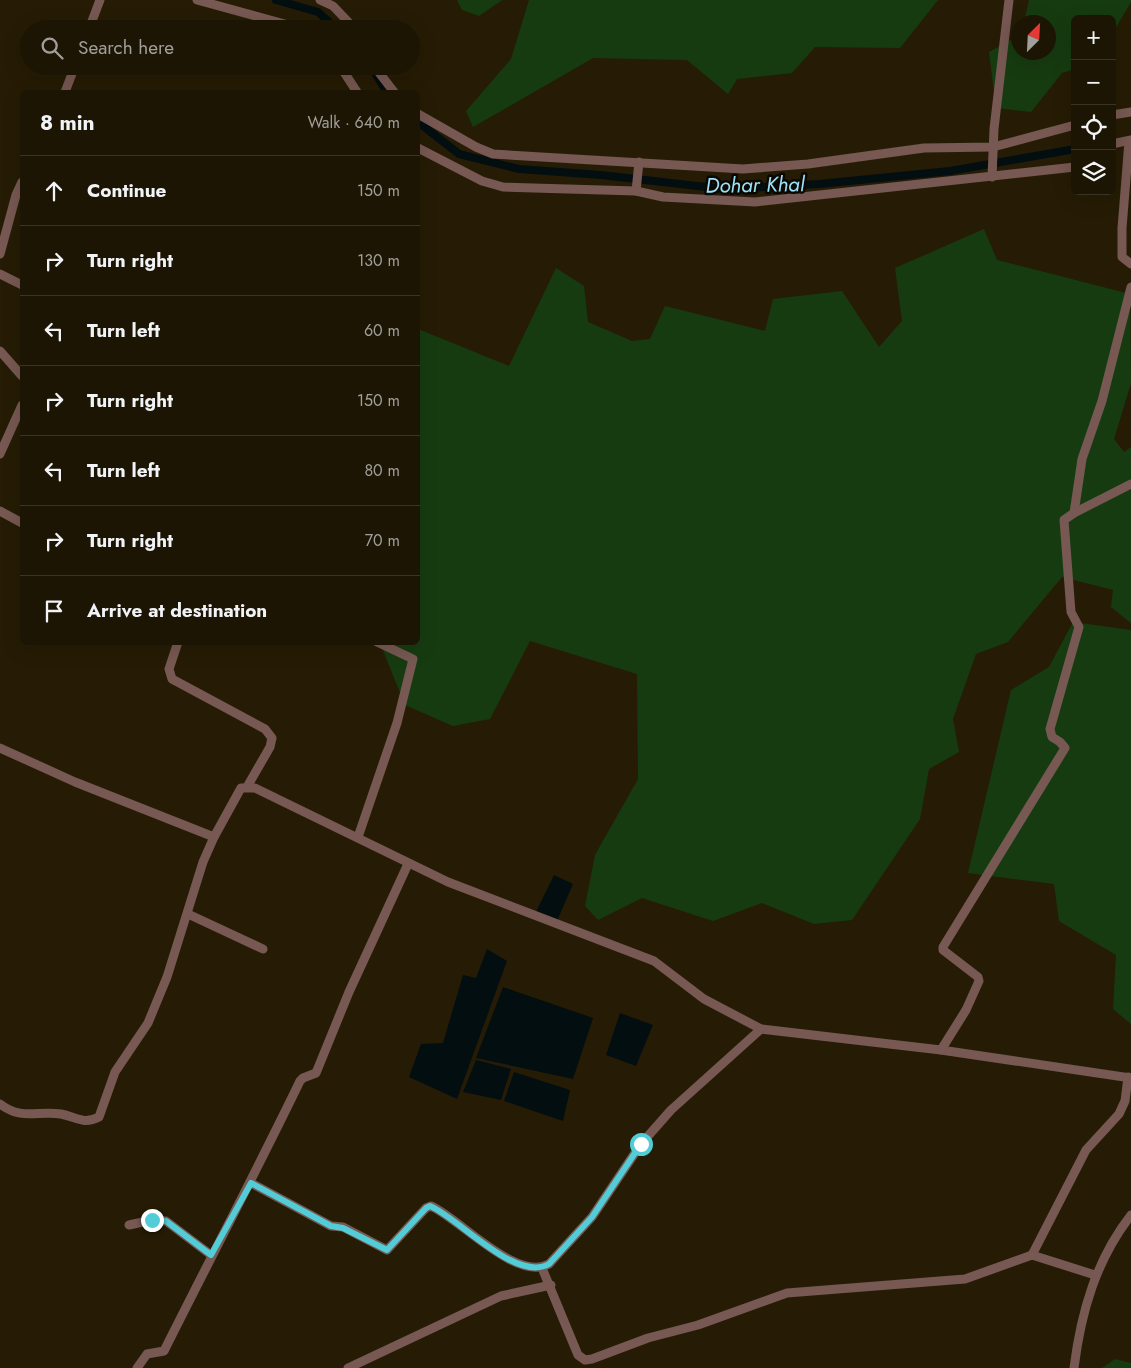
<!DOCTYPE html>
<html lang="en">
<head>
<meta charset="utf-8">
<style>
	:root { --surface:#1c1504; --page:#292213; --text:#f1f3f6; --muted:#a09f9a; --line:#3a3426 }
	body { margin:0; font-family:Jost,sans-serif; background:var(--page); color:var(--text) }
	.controls { position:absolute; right:15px; top:15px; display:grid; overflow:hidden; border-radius:8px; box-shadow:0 5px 20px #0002 }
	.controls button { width:45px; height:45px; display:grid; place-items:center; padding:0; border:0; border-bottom:1px solid var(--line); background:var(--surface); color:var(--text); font:25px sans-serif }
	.compass { position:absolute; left:1011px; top:15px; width:45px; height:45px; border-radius:50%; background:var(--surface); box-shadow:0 5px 20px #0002; rotate:24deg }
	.stop { position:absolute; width:15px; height:15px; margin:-11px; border:4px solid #52ccd6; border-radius:50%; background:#fff }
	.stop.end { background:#52ccd6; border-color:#fff; box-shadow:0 1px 5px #0008 }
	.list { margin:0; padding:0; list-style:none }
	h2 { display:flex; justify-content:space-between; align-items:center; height:65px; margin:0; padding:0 20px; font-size:21px }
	h2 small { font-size:16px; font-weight:400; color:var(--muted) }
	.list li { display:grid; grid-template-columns:32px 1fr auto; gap:15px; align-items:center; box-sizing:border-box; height:70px; padding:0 20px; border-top:1px solid var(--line) }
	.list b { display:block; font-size:19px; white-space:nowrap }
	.list em { font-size:16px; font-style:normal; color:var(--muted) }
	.icon { flex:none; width:28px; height:28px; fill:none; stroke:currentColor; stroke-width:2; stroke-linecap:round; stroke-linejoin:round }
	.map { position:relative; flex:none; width:1131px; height:1368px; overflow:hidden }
	.search { position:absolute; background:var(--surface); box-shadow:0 5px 20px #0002; left:20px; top:20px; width:400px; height:55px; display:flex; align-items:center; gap:12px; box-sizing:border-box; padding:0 18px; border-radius:28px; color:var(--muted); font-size:19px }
	.panel { position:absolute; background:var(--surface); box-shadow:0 5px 20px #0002; left:20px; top:90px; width:400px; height:555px; border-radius:8px }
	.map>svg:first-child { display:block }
	.green { fill:#173b11 }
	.water { fill:#030e11 }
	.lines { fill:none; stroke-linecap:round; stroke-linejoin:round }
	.canal { stroke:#030e11; stroke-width:8 }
	.minor { stroke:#775852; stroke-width:9 }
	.route { stroke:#52ccd6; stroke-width:6 }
	.labels { text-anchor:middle; stroke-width:5; stroke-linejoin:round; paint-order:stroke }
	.water-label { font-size:21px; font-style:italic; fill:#9be2f6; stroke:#0b0702 }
</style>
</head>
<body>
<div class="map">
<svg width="1131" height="1368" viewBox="0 0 1131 1368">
	<rect width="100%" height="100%" fill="#261c05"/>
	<g class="green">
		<path d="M457 0H502L479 16 462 10Z"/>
		<path d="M529 0H938L900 48 815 47 792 73 737 79 728 94 687 60 593 58 473 127 466 111 511 59Z"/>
		<path d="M1029 0H1131V2L1112 34V19H1075V69L1062 73 1031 112 996 108 989 52 1018 36V52H1048V22H1024Z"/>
		<path d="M984 229 997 260 1130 294 1131 383 1114 439 1124 452 1131 447V623L1111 607 1113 590 1062 577 1008 642 976 654 953 719 959 752 929 769 920 819 852 920 814 924 762 903 713 921 642 898 598 920 585 906 595 855 638 779 637 674 530 641 490 719 453 726 405 705 380 643 418 642V329L509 366 556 268 584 286 588 322 632 341 650 339 665 306 765 331 773 299 842 291 879 347 902 321 895 268Z"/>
		<path d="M1073 622 1131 630V1024L1113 1009 1116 955 1059 921 1054 884 968 873 1011 690 1049 667Z"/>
		<path d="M1115 1359 1131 1363V1368H1102Z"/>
	</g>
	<g class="water">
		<path d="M554 875 573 884 557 921 535 914Z"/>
		<path d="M487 949 507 961 457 1099 409 1077 421 1044 443 1043 463 975 476 978Z"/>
		<path d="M503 987 593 1018 573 1079 476 1058Z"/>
		<path d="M620 1013 653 1025 636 1066 606 1055Z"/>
		<path d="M476 1060 511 1069 501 1100 463 1092Z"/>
		<path d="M514 1072 570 1090 563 1121 504 1101Z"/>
	</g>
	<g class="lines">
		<g class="canal">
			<path d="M276 0 318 12 337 29"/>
			<path d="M375 73 387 92"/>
			<path d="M418 122 459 154 519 169 601 175 724 189 819 184 950 171 1075 149"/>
		</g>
		<g class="minor">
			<path d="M197 0 303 29"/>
			<path d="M320 0 333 6 355 29"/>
			<path d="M89 29 100 0"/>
			<path d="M340 66 357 92"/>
			<path d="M374 66 394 92"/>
			<path d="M65 92 75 66"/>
			<path d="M418 114 476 147 493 154 743 169 808 164 924 148 993 147 1075 125"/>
			<path d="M1112 115 1131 112"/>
			<path d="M1129 141 1122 228V257L1131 264"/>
			<path d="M1112 144 1131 140"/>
			<path d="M418 148 482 181 503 187 636 191 663 197 755 202 1075 167"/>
			<path d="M992 177 994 129 1009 0"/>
			<path d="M636 191 639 162"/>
			<path d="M0 254 16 195 22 182"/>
			<path d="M0 274 22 285"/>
			<path d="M0 351 22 376"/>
			<path d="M0 454 22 405"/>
			<path d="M0 511 22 523"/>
			<path d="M1074 513 1131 484"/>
			<path d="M178 642 169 669 172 679 265 729 272 738 270 747 247 787"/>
			<path d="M0 748 75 782 214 837 241 788H255L448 882 654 961 704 999 761 1029 941 1050 1131 1078"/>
			<path d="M358 837 397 723 413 659 377 642"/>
			<path d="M188 914 263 949"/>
			<path d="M941 1050 966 1010 979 981 978 977 943 950V947L1065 748 1060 742 1052 737 1050 729 1079 627 1071 612 1064 520 1074 513 1082 459 1102 401 1131 287"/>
			<path d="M0 1104C23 1121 37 1110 61 1114 76 1117 83 1125 99 1117L115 1072 148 1023 167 977 203 862 214 837"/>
			<path d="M251 1183 331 1226 343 1227 387 1250 426 1208 431 1206C459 1218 516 1282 549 1264L592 1217 641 1144 671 1110 761 1029"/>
			<path d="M129 1225 152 1220 166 1221 211 1255"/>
			<path d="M1032 1255 1086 1150 1119 1114 1125 1101 1128 1077"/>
			<path d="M542 1268 578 1355 585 1360 592 1359 648 1338 698 1325 787 1293 965 1279 1032 1255 1095 1275"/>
			<path d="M137 1368 147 1354 164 1351C209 1261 256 1172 300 1081L303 1078 316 1073 349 992 408 864"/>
			<path d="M348 1368 501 1296 551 1285"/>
			<path d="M1074 1368C1081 1312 1096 1260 1131 1215"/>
		</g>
	</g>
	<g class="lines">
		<path class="route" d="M152 1220 166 1221 211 1255 251 1183 331 1226 343 1228 387 1250 426 1208 430 1206C459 1218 516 1283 549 1264L592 1217 641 1144"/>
	</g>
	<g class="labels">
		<g class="water-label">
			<text transform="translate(755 185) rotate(-1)" y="7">Dohar Khal</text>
		</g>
	</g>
</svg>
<div class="controls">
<button>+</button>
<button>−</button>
<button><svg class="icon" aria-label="locate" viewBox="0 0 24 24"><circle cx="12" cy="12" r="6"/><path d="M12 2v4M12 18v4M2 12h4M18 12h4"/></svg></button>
<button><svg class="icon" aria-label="layers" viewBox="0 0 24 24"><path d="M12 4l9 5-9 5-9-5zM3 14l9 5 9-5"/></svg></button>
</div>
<svg class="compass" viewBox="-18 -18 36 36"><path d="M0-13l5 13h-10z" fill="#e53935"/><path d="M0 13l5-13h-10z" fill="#a09f9a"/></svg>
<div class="stop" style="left:641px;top:1144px"></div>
<div class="stop end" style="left:152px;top:1220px"></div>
<div class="search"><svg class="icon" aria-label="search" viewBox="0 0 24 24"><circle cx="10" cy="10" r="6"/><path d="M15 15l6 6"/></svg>Search here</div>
<section class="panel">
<h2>8 min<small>Walk · 640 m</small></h2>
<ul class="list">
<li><svg class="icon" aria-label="ahead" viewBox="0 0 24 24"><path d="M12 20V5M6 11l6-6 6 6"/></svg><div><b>Continue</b></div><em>150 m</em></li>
<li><svg class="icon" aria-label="right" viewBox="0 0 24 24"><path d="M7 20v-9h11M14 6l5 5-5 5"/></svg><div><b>Turn right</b></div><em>130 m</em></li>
<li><svg class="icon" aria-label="left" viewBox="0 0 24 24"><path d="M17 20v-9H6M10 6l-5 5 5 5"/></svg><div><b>Turn left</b></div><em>60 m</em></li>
<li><svg class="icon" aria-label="right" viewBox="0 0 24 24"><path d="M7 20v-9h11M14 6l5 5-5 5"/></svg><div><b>Turn right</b></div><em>150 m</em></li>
<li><svg class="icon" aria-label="left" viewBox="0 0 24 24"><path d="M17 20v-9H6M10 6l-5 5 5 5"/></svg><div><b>Turn left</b></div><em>80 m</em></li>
<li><svg class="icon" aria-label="right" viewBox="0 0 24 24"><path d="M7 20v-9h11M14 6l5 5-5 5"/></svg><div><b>Turn right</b></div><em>70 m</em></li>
<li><svg class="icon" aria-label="arrive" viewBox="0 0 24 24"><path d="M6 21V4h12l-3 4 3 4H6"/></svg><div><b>Arrive at destination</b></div></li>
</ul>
</section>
</div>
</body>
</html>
